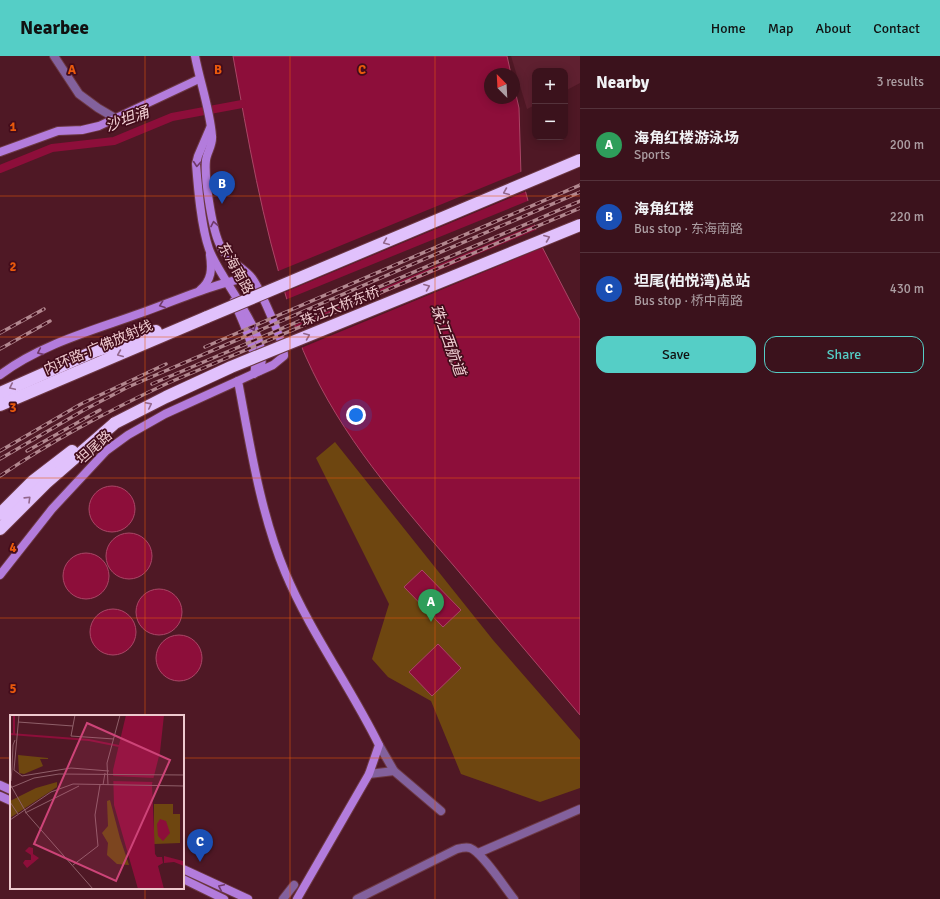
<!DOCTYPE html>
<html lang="en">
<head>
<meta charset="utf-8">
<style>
	:root { --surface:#3b121c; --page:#421b25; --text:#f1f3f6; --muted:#ac9ea3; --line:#54323b; --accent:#55cec6 }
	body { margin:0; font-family:Signika,"Noto Sans SC",sans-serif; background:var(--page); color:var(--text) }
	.controls { position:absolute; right:12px; top:12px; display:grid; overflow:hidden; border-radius:8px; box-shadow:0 2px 10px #0003 }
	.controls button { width:36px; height:36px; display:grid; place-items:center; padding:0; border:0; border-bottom:1px solid var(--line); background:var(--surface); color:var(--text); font:20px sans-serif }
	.compass { position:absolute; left:484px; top:12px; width:36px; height:36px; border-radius:50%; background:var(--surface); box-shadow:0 2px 10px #0003; rotate:336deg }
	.you { position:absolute; left:356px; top:359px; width:14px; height:14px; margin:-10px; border:3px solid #fff; border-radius:50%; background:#1a73e8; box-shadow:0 0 0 6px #1a73e833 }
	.badge { display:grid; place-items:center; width:26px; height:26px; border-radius:50%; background:var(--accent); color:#fff; font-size:13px; font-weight:700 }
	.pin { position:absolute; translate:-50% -33px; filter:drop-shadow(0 1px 2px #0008) }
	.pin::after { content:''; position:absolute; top:21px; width:14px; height:12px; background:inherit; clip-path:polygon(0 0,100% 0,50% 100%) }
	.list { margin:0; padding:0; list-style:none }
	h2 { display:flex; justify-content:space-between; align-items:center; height:52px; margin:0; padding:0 16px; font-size:17px }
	h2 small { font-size:13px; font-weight:400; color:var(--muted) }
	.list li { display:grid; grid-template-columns:26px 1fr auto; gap:12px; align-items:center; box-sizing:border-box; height:72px; padding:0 16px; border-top:1px solid var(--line) }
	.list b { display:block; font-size:15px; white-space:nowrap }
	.list p { margin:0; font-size:13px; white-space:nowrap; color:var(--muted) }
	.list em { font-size:13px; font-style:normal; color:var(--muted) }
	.actions { display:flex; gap:8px; padding:12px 16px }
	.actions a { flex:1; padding:9px 0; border:1px solid var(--accent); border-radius:12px; text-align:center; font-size:14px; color:var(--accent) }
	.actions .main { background:var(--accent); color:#111 }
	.map { position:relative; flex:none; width:580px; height:843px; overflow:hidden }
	header { display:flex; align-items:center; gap:24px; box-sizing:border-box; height:56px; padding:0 20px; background:var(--accent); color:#111 }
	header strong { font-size:19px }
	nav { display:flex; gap:22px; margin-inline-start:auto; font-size:14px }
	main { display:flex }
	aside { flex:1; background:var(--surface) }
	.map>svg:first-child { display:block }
	.built { fill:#5f2030 }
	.green { fill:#6e4610 }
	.water { fill:#8d0e3a; stroke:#aa4666 }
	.pier { fill:#4f1825 }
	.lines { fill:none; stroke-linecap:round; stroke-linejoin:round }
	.canal { stroke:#8d0e3a; stroke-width:8 }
	.street-casing { stroke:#6c3843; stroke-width:10 }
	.secondary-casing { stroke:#6c3843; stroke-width:10 }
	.highway-casing { stroke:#6c3843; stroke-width:14 }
	.street { stroke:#83619d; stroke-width:8 }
	.secondary { stroke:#b37cdc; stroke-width:8 }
	.highway { stroke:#e1c1fc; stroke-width:12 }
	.rail-casing { stroke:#b2878f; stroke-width:3.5 }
	.rail { stroke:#430c1b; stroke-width:2; stroke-dasharray:6; stroke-linecap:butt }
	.highway-bridge-casing { stroke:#6c3843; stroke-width:14; stroke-linecap:butt }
	.highway-bridge { stroke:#e1c1fc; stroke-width:12 }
	.oneway { stroke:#703968 }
	.oneway2 { stroke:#92668c }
	.grid { fill:none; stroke:#e8590c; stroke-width:1; stroke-opacity:0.55 }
	.labels { text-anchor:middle; stroke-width:3.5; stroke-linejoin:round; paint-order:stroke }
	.street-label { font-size:14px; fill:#eec9ce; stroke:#430c1b }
	.water-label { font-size:15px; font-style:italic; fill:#f2d1d5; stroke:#430c1b }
	.inset-river { fill:none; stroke:#8d0e3a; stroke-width:2 }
	.inset-road { fill:none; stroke:#8f5f69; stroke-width:1 }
	.view { fill:#cd4478; fill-opacity:0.15; stroke:#cd4478; stroke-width:2 }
	.inset-edge { fill:none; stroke:#eec9ce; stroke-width:2 }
	.grid-label { font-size:13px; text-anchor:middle; font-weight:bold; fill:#e8590c; stroke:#430c1b; stroke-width:3.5; stroke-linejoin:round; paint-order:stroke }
</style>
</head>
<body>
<header>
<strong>Nearbee</strong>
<nav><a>Home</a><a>Map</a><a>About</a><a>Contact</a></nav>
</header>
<main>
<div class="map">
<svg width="580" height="843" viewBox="0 0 580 843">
	<rect width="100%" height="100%" fill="#4f1825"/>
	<path class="built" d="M511 0H580V27L565 35V15H535V49L527 53Z"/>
	<path class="green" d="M335 386 493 584 580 684V732L540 746 461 718 431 645 388 621 372 603 389 548 316 402Z"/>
	<g class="water">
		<path d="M233 0H507L511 18H490V42H514V30L519 52 521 119 539 185 580 264V659C538 609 496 560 454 510 398 445 341 380 306 301 298 284 294 265 288 247 262 166 248 83 233 0Z"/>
		<circle cx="112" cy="453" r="23"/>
		<circle cx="129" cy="500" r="23"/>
		<circle cx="86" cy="520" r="23"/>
		<path d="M422 514 461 554 443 571 404 531Z"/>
		<circle cx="159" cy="556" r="23"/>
		<circle cx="113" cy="576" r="23"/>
		<circle cx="179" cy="602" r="23"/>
		<path d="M438 588 461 612 432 640 409 616Z"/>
	</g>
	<g class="pier">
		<path d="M523 115 527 135 283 237 276 216Z"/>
		<path d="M530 144 536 168 293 270 285 244Z"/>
		<path d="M538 173 544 191 301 292 295 274Z"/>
	</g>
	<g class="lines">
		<path class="canal" d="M0 113 52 92 114 85 172 61 242 48"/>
		<defs>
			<g id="street">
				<path d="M54 0 79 38 98 52 115 62"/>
				<path d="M379 689 394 715"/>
				<path d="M369 718 394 715 441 755"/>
				<path d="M478 797 580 753"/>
				<path d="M283 843 294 829"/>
				<path d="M357 843 457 793C461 792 466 791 470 792 482 796 505 832 514 843"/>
			</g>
			<g id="secondary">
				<path d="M210 72 198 100 196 108C198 133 201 170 209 193 220 225 275 283 259 315"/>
				<path d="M0 96 58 75 82 74 99 70 199 23"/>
				<path d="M200 234C212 224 212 213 210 199"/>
				<path d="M234 245C241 263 260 299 254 318"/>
				<path d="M0 319C41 288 94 274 141 257 177 244 213 228 250 221"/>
				<path d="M238 325C250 388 260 456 285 516 310 576 350 630 379 689L369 718 297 843"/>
				<path d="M0 519 52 453 106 395 128 379 165 358 273 309 284 300C285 288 260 233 252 222 241 209 227 206 219 187 212 171 204 122 206 104 207 96 213 89 212 80 210 54 200 26 195 0"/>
				<path d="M0 729 11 734"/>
				<path d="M0 740 11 745"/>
				<path d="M183 813 248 843"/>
				<path d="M183 823 224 843"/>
			</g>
			<g id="highway">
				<path d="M0 337 95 295 156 275"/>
				<path d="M0 349 207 261"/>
				<path d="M0 458 33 425 72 395"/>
				<path d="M0 473 46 427 115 367"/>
			</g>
		</defs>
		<use href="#street" class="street-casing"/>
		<use href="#secondary" class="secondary-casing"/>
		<use href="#highway" class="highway-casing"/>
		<use href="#street" class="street"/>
		<use href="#secondary" class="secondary"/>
		<use href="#highway" class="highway"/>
		<defs>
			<g id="rail">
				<path d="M0 277 44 253"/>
				<path d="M205 291 580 129"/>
				<path d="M0 293 50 265"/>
				<path d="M152 328 580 145"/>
				<path d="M0 395 81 348 166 308"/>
				<path d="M27 395 100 354"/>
				<path d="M0 403 84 354 128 331 580 136"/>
				<path d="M0 420C53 384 110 354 168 327L580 152"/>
			</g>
		</defs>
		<use href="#rail" class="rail-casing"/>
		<use href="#rail" class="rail"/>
		<defs>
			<g id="highway-bridge">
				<path d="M207 261 580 104"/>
				<path d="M115 367 166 341 231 311 580 169"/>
			</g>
		</defs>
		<use href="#highway-bridge" class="highway-bridge-casing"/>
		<use href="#highway-bridge" class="highway-bridge"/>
	</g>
	<defs><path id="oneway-chevron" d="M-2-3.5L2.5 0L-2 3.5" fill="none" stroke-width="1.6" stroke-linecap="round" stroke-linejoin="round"/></defs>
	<g class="oneway">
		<use href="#oneway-chevron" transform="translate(197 108) rotate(95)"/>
		<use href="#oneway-chevron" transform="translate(214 168) rotate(-101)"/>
		<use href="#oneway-chevron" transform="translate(162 249) rotate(160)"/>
		<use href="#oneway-chevron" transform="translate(253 272) rotate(66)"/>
		<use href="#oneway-chevron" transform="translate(40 296) rotate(156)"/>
		<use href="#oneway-chevron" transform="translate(221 831) rotate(-155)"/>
	</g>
	<g class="oneway2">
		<use href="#oneway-chevron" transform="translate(506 136) rotate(157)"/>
		<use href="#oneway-chevron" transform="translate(547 182) rotate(-22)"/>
		<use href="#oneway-chevron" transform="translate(386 186) rotate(157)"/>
		<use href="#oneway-chevron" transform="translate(427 231) rotate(-22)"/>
		<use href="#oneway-chevron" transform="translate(307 280) rotate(-22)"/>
		<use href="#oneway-chevron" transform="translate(120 298) rotate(157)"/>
		<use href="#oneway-chevron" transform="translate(12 331) rotate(155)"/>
		<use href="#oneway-chevron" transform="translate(149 349) rotate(-27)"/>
		<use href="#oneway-chevron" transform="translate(28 443) rotate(-44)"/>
	</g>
	<path class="grid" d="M145 0V660M290 0V843M435 0V843M0 140H580M0 281H580M0 422H580M0 562H580M0 702H11M183 702H580M145 832V843"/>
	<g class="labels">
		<g class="street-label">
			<text transform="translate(236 212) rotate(61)" y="5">东海南路</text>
			<text transform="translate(340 250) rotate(-22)" y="5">珠江大桥东桥</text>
			<text transform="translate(98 291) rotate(-23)" y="5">内环路-广佛放射线</text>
			<text transform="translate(94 391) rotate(-42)" y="5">坦尾路</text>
		</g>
		<g class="water-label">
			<text transform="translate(127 63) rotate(-20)" y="5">沙坦涌</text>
			<text transform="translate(448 284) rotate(70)" y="5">珠江西航道</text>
		</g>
	</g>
	<g transform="translate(10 659)">
		<rect width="174" height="174" fill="#4f1825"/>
		<path d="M8 40 38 43V44H30L33 51 14 59 9 58ZM47 67V72L0 103V86L26 73ZM100 85 110 123 119 150 107 149 97 140 98 128 92 118 98 111 97 86ZM144 89H163V99H170V128L144 129Z" fill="#6e4610"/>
		<path d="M116 0H154L150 37 142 69 145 139 147 142H152L153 148 148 151 154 174H128L104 90 103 55ZM150 104 156 106 160 118 153 126 148 121 147 109ZM19 132 23 133V139L29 143 17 153 13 148 15 145H21V140L15 136ZM154 141 173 146 174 151 164 147 154 148Z" fill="#8d0e3a"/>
		<path d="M101 61 145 63V67L100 66Z" fill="#4f1825"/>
		<path class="inset-river" d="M4 0V19M0 19 79 25 109 31"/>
		<path class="inset-road" d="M9 0 4 55 12 61M65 0 61 21 104 24M8 7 63 11M2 53 3 30 5 25M12 61 61 53 99 56M1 66 2 53M0 69 17 99 83 174M93 70 95 58M98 70 97 48 110 0M0 73 24 63 49 59 174 60M0 87 8 99M15 98 69 71M0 105 41 77 63 69 174 71M63 150 88 131 85 100 90 70"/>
		<path class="view" d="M77 8 160 45 106 166 24 129Z"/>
		<rect width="174" height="174" class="inset-edge"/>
	</g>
	<g class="grid-label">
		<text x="72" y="18">A</text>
		<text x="218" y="18">B</text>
		<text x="362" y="18">C</text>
		<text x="13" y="75">1</text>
		<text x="13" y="215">2</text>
		<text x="13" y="356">3</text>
		<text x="13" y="496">4</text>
		<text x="13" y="637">5</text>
	</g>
</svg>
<div class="controls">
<button>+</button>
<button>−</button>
</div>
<svg class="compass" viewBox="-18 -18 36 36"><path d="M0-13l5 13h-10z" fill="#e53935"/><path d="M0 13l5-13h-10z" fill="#ac9ea3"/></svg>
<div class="you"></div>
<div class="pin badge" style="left:431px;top:566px;background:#2e9e5b">A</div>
<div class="pin badge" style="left:222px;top:148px;background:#1a4fb4">B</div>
<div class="pin badge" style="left:200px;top:806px;background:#1a4fb4">C</div>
</div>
<aside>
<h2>Nearby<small>3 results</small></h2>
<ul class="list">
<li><span class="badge" style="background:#2e9e5b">A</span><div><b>海角红楼游泳场</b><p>Sports</p></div><em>200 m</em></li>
<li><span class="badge" style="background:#1a4fb4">B</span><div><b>海角红楼</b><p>Bus stop · 东海南路</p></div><em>220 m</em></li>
<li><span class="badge" style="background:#1a4fb4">C</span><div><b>坦尾(柏悦湾)总站</b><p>Bus stop · 桥中南路</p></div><em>430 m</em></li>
</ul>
<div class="actions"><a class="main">Save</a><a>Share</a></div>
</aside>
</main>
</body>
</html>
